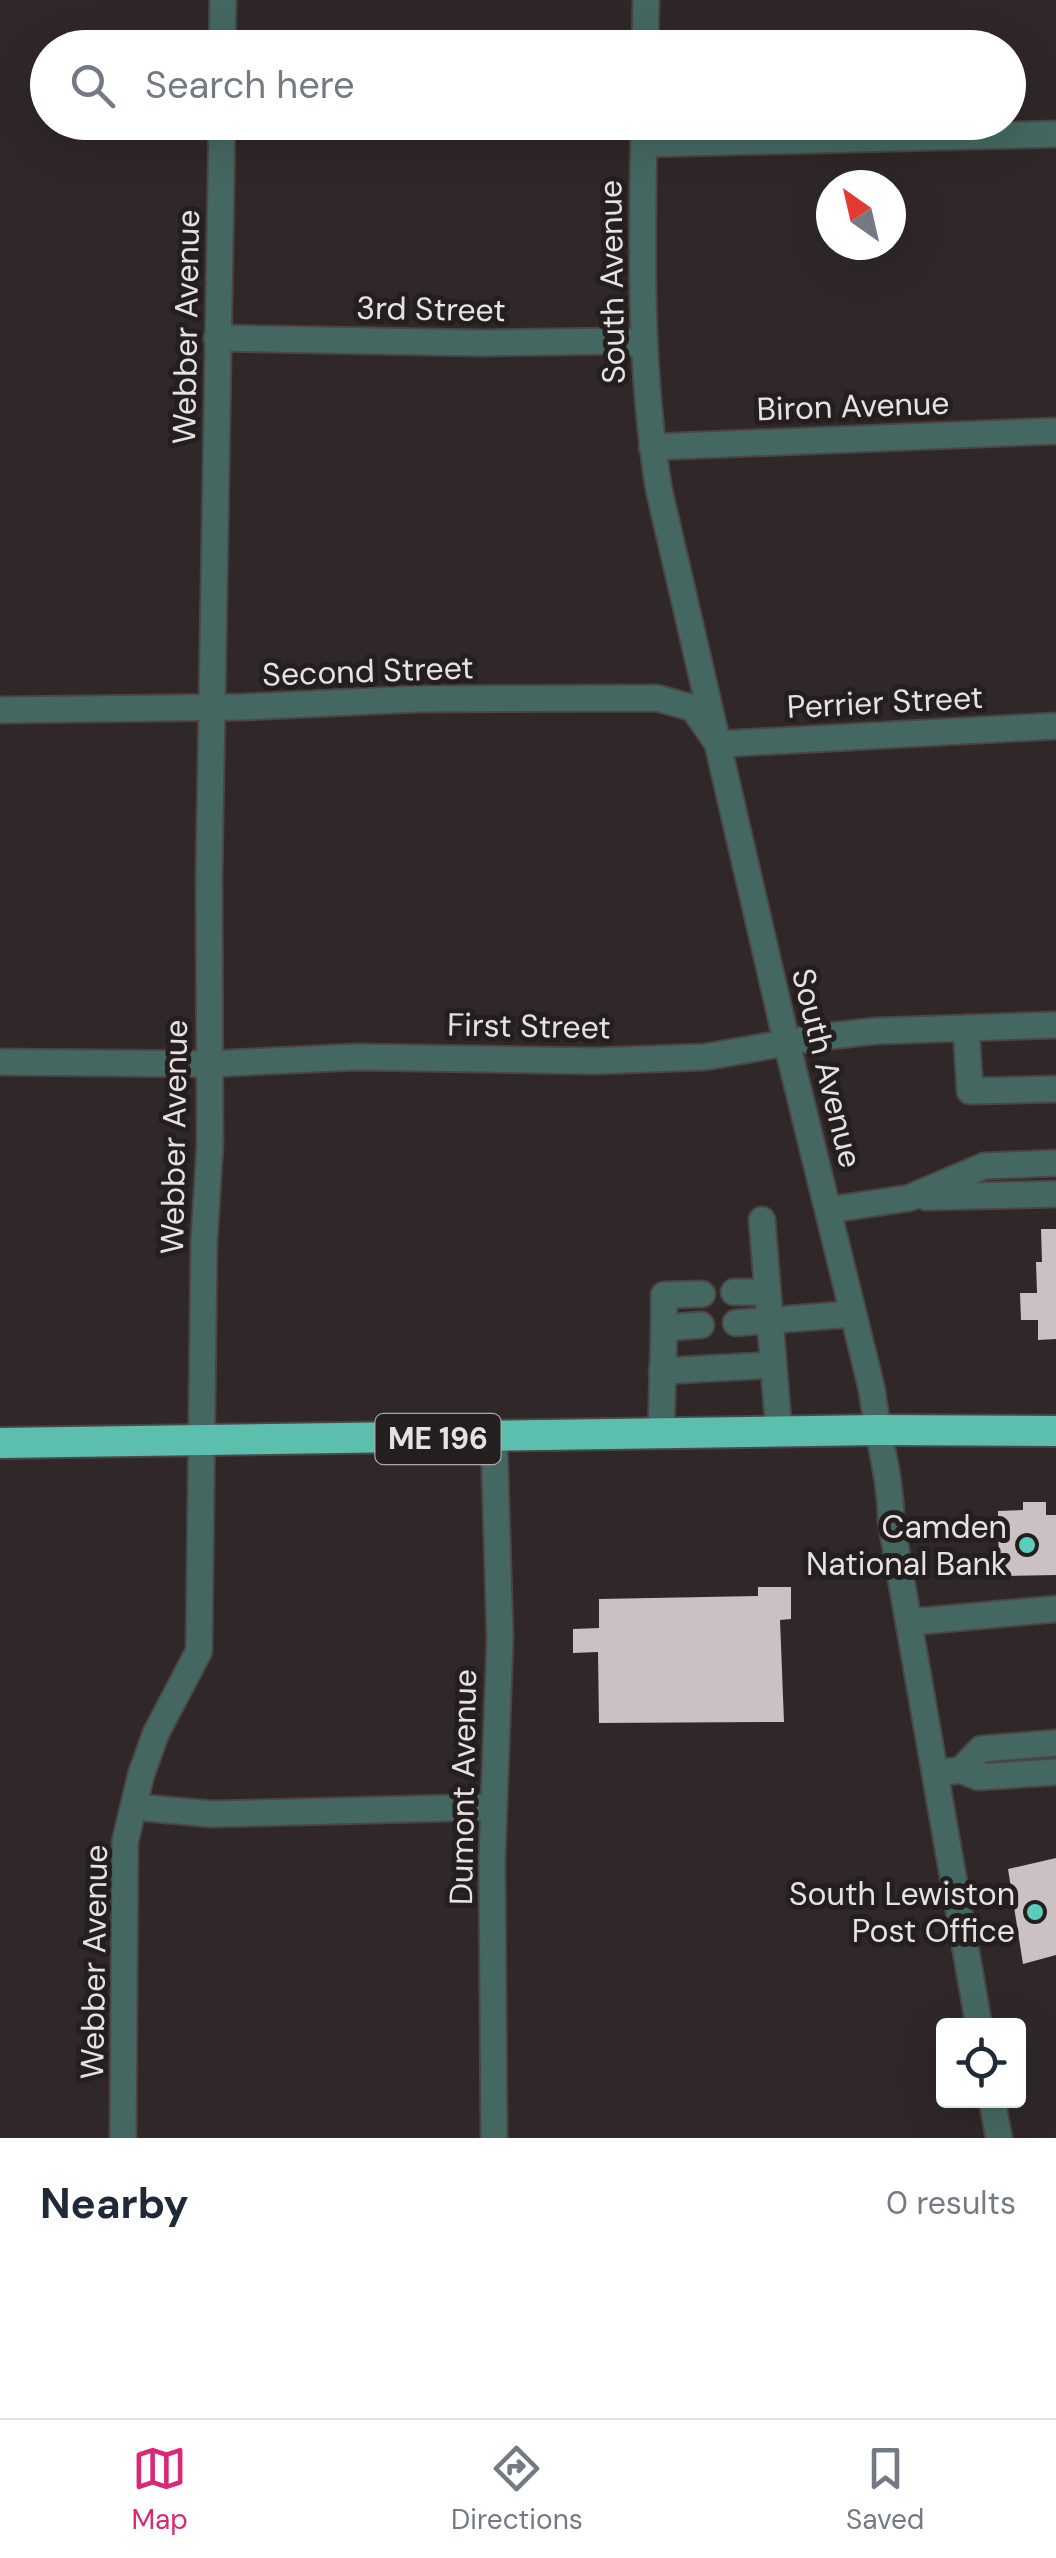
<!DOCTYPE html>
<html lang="en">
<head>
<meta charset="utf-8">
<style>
	:root { --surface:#fff; --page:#f2f2f3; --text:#1f2937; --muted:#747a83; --line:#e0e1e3; --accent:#db2777 }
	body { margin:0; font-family:"DM Sans",sans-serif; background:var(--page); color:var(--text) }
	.controls { position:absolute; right:30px; bottom:30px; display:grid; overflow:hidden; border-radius:10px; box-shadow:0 10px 40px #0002 }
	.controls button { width:90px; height:90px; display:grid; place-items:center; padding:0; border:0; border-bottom:2px solid var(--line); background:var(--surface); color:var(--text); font:50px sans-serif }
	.compass { position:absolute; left:816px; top:170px; width:90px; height:90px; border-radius:50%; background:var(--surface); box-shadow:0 10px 40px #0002; rotate:326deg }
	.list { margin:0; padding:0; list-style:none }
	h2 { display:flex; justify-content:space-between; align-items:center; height:130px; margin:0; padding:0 40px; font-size:42px }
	h2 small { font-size:32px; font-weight:400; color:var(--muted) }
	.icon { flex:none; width:55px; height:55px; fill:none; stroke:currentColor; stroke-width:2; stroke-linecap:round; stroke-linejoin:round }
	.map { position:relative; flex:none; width:1056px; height:2138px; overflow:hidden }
	.search { position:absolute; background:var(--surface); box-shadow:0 10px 40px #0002; left:30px; right:30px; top:30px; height:110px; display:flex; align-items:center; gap:25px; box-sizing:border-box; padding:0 35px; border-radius:55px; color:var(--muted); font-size:38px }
	.sheet { height:280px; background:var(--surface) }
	nav { display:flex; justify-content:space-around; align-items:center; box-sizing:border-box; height:140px; border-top:2px solid var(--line); background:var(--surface); font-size:28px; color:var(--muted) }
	nav a { display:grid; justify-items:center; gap:5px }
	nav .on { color:var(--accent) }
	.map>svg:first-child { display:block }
	.building { fill:#cbc1c3 }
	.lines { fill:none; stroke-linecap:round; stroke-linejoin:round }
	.minor-casing { stroke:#4c4546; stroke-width:29 }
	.highway-casing { stroke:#4c4546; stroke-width:34 }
	.minor { stroke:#446861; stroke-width:25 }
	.highway { stroke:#5cbfae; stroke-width:30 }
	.poi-dot { fill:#5bcebb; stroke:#251e1f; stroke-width:4 }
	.labels { text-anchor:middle; stroke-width:10; stroke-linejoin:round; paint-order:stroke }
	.shield { fill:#251e1f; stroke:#aca6a8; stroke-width:2.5 }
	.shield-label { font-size:30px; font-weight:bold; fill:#e6e1e2 }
	.street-label { font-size:32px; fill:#e6e1e2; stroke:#251e1f }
	.poi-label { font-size:32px; fill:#e6e1e2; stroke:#251e1f; text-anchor:end }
</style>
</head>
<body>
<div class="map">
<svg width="1056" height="2138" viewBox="0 0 1056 2138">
	<rect width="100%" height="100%" fill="#2f2728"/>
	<g class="building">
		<path d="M1041 1229H1056V1339L1038 1340V1320H1021L1020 1293H1037L1036 1262H1042Z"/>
		<path d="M1023 1502H1046V1515H1056V1575L999 1576 998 1511 1023 1510Z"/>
		<path d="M758 1587H791V1619L780 1620 784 1722 599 1723 598 1652 573 1653V1629L599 1628V1599L758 1596Z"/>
		<path d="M1056 1858V1955L1023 1964 1008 1869Z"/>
	</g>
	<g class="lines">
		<defs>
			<g id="minor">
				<path d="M222 48 223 0"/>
				<path d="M645 48 646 0"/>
				<path d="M644 122C642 246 639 368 659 490L787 1044 872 1390C877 1435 891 1477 891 1521L979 2026"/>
				<path d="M644 144 1056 134"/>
				<path d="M217 338 481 343 621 341 643 345"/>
				<path d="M652 447 1056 431"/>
				<path d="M0 710 244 707 418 699 657 698 693 708 718 744 1056 726"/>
				<path d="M966 1028 970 1091 1056 1089"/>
				<path d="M0 1062 209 1064 356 1057 594 1061 705 1057 820 1037 876 1031 1056 1025"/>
				<path d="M926 1197 1056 1194"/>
				<path d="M828 1210 909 1198 984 1166 1056 1163"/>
				<path d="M762 1220 779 1433"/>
				<path d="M734 1292H766"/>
				<path d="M736 1323 852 1314"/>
				<path d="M664 1328V1295L702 1294"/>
				<path d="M662 1371 772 1365"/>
				<path d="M661 1435 664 1328 701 1325"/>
				<path d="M494 1438 500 1638 492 1859 494 2138"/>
				<path d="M910 1622 1056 1609"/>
				<path d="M961 1770 981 1749 1056 1743"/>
				<path d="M936 1773 961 1770 978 1777 1056 1772"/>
				<path d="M134 1807 212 1814 494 1807"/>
				<path d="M992 2100 999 2138"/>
				<path d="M123 2138 125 1842 141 1775 156 1733 199 1651 204 1242 210 1144 209 877 222 122"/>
			</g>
			<path id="highway" d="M0 1443 877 1430 1056 1431"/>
		</defs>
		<use href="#minor" class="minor-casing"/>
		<use href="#highway" class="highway-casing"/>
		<use href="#minor" class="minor"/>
		<use href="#highway" class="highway"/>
	</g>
	<g class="poi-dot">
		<circle cx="1027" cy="1545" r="10"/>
		<circle cx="1035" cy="1912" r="10"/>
	</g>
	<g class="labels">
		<rect class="shield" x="375.5" y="1414" width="125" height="50" rx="8"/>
		<g class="shield-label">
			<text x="438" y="1449">ME 196</text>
		</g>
		<g class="street-label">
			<text transform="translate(612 282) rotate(-91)" y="11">South Avenue</text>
			<text transform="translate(431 309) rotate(1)" y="11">3rd Street</text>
			<text transform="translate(186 327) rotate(-89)" y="11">Webber Avenue</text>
			<text transform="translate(853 406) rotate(-2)" y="11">Biron Avenue</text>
			<text transform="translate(368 671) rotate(-2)" y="11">Second Street</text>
			<text transform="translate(885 702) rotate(-3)" y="11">Perrier Street</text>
			<text transform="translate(529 1026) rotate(1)" y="11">First Street</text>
			<text transform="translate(827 1068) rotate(76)" y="11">South Avenue</text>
			<text transform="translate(174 1137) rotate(-89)" y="11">Webber Avenue</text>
			<text transform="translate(463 1787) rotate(-89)" y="11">Dumont Avenue</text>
			<text transform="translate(94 1962) rotate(-89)" y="11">Webber Avenue</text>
		</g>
		<g class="poi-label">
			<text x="1007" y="1538">Camden<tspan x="1007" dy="37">National Bank</tspan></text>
			<text x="1015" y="1905">South Lewiston<tspan x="1015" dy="37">Post Office</tspan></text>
		</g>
	</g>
</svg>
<div class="controls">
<button><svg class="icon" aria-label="locate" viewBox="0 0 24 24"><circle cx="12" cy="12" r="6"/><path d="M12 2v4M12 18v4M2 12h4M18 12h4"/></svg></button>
</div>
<svg class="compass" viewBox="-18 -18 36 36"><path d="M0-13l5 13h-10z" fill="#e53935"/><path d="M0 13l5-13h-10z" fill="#747a83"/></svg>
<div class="search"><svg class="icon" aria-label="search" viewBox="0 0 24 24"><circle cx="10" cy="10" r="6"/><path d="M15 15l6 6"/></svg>Search here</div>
</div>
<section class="sheet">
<h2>Nearby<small>0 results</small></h2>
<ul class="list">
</ul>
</section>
<nav>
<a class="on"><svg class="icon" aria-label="map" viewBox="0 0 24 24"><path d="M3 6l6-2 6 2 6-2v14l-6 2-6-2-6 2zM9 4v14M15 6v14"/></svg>Map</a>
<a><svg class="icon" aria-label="directions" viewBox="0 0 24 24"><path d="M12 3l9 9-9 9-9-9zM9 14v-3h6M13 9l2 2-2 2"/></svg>Directions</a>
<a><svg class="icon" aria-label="saved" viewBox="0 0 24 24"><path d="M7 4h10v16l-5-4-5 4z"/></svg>Saved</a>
</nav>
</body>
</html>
